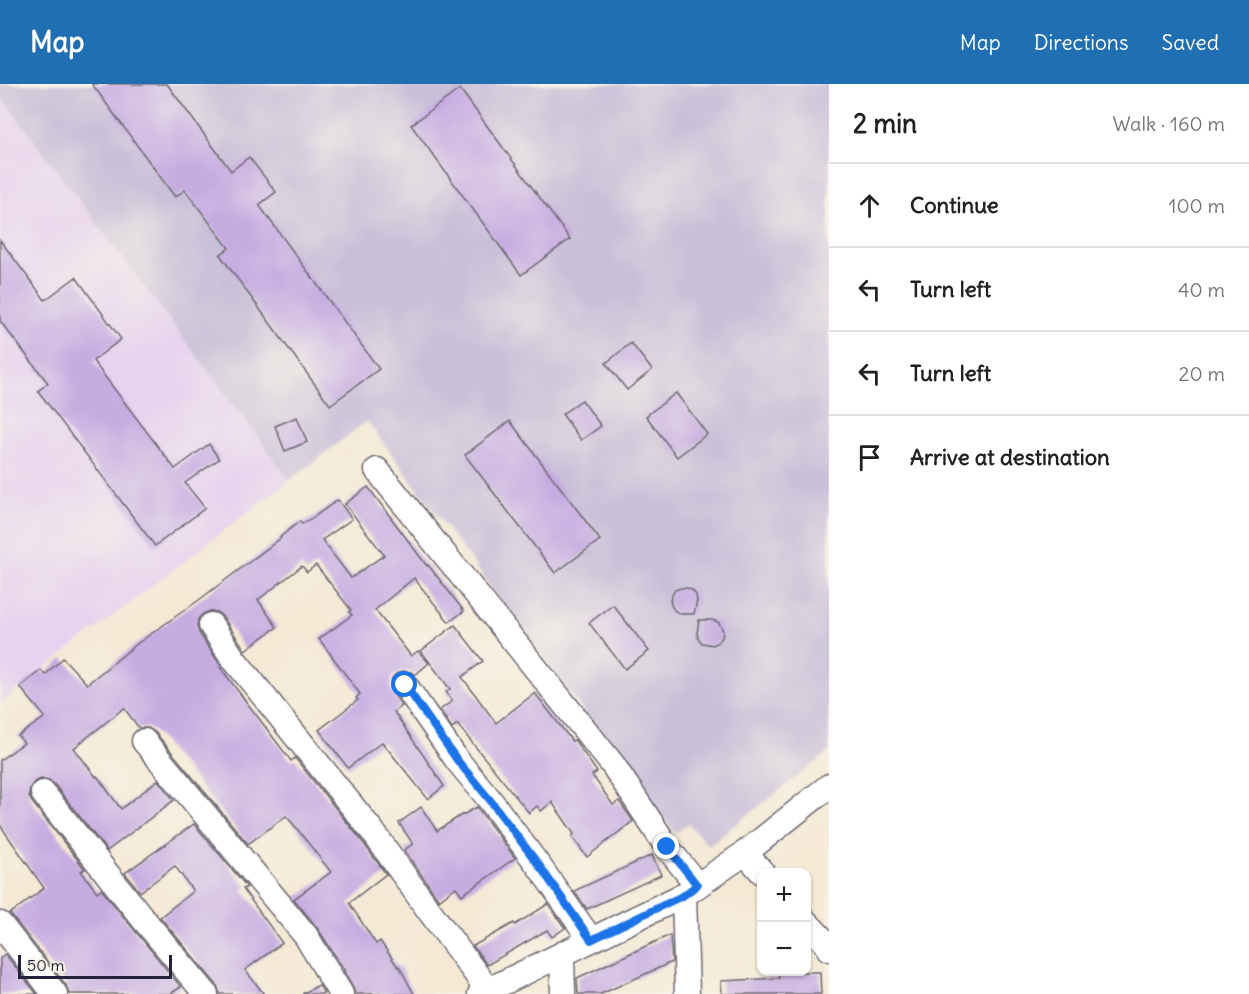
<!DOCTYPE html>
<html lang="en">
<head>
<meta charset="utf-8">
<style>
	:root { --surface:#fff; --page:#f6f6f6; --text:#202124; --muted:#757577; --line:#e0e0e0; --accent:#1f6fb2 }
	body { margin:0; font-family:Delius,sans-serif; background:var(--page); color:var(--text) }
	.controls { position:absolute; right:18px; bottom:18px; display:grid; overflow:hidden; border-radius:12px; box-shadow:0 2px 4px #0004 }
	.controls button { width:54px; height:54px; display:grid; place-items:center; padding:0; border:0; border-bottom:2px solid var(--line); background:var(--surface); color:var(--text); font:30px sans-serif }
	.scale { position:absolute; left:18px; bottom:15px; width:154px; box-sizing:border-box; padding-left:6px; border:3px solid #22223b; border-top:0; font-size:16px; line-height:21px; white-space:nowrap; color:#22223b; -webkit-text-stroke:4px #f7f3e8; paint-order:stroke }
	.stop { position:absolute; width:18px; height:18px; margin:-14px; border:4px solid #1a73e8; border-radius:50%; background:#fff }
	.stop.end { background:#1a73e8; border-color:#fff; box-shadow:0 2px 6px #0008 }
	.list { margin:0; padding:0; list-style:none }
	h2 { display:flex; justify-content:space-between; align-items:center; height:78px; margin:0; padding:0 24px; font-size:26px }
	h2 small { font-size:20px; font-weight:400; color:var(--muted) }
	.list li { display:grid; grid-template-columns:39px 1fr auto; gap:18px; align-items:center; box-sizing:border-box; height:84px; padding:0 24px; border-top:2px solid var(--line) }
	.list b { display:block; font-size:22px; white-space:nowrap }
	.list em { font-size:20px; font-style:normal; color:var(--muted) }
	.icon { flex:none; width:33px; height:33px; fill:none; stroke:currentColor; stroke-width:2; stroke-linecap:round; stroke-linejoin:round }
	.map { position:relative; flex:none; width:829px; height:910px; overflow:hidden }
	header { display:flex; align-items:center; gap:36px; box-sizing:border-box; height:84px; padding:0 30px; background:var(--accent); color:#fff }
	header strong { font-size:28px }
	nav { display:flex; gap:33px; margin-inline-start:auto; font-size:21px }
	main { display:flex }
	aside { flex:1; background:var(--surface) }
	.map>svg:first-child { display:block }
	.built { fill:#e7d2ef }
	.industrial { fill:#c8bfd8 }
	.building { fill:#c7ace2 }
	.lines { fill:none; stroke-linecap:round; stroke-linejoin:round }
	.street-casing { stroke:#6c6871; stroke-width:27 }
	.street { stroke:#fff; stroke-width:24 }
	.route { stroke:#1a73e8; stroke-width:8 }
</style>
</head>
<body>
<header>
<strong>Map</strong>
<nav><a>Map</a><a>Directions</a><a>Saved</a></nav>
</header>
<main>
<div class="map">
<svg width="829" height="910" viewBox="0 0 829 910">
	<rect width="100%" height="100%" fill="#f7f3e8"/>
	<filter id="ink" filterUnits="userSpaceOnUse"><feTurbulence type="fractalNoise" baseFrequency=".0167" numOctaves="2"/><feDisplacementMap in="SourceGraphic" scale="12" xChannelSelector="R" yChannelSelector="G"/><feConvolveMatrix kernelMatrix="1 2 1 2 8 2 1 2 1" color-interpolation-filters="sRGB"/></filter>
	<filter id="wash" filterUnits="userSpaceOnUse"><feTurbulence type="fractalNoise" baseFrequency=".008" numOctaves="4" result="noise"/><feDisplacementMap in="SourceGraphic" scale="24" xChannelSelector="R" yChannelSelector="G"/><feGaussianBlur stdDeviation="1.35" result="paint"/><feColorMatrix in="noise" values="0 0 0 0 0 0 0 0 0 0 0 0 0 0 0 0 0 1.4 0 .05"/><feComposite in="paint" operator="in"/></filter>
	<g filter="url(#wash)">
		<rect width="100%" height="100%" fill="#f5e9d5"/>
		<path class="built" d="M0 11 290 396 0 619Z"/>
		<path class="industrial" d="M0 0H829V668L708 762 688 739 675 750 367 337 290 396 0 11Z"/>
		<g id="blocks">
			<g class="building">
				<path d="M92 0H167L231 87 249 73 276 108 259 121 379 285 330 321 220 171 229 164 185 106 175 113Z"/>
				<path d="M460 5 570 155 521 191 411 41Z"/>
				<path d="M0 156 45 216 76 193 121 255 93 277 175 385 209 360 219 375 185 399 205 424 155 462 38 307 48 299 0 237Z"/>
				<path d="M631 259 652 286 627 306 606 279Z"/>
				<path d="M676 309 707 350 677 373 646 332Z"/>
				<path d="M582 316 601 342 581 356 562 330Z"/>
				<path d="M297 333 307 358 285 367 275 342Z"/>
				<path d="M510 337 600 456 555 489 465 371Z"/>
				<path d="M368 403 427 482 428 481 464 527 449 538 414 494 375 526 411 572 418 567 429 579 415 591 411 588 403 587 396 590 392 594 391 603 393 609 402 622 394 628 444 702 428 715 382 658 348 684 319 646 358 616 356 614 360 610 319 555 352 531 349 528 351 526 316 481 307 488 302 482 258 516 277 543 245 566 223 533 217 528 210 527 203 530 198 535 197 542 199 549 221 582 220 583 291 677 295 674 362 757 386 790 349 819 376 860 380 857 398 883 399 882 414 910H355L353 903 344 887H345L318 845 294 815 331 788 294 741 286 732 248 760 155 648 148 644H139L124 624 74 664 96 693 97 692 121 725 158 696 174 716 107 767 54 700 49 696 41 695 34 698 30 704 29 712 32 718 85 785 81 787 97 808 101 805 181 903 170 910H69L66 901 10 830 44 804 0 741V676L24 659 18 652 45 633 20 603 41 586 45 591 63 574 87 600 138 559 199 516 281 454 280 453 300 437 302 440 312 434 338 416 352 435 322 456 351 494 384 471 345 420Z"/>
				<path d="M681 504H687L692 506 696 511 697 517 694 530H681L675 527 672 523 670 517 672 511 675 506Z"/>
				<path d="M613 521 649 567 625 585 589 539Z"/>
				<path d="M699 536H712L718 538 721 542 723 548 722 554 718 558 713 561 702 559 698 554 697 549Z"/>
				<path d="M455 541 483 577 462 593 496 639 535 609 572 657 575 656 576 658 597 688 592 691 613 721 619 717 633 737 587 773 572 753 574 750 552 718 541 727 537 722 529 729 457 640 452 644 440 626 452 617 446 608 450 605 421 567Z"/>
				<path d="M421 723 437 747 463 730V731L477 723 515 774 462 811 456 803 439 816 404 766 413 760 399 739Z"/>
				<path d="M194 740 247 803 243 805 282 859 245 886 264 910H220L217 901 160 833 193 807 175 782 140 808 125 789Z"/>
				<path d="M652 771 661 791 587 825 574 807Z"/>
				<path d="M548 820 565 844 552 853 547 846 487 881 473 862 514 839 515 841Z"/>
				<path d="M670 851 672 878 601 910H578L577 894Z"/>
				<path d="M5 870 37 910H0V874Z"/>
				<path d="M778 888H820L821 910H722L721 897 779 894Z"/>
				<path d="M319 901 324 910H302Z"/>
			</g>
		</g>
	</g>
	<g filter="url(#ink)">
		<use href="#blocks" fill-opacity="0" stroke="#6c6871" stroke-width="1.5"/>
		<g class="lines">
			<defs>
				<g id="street">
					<path d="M377 386 613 681 667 763 697 801"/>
					<path d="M211 541 233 574 373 748 428 825 488 906"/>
					<path d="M405 601 457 676 490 716 541 785 591 856"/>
					<path d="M144 657 306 852 341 910"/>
					<path d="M43 709 144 836 206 910"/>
					<path d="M745 769 762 788"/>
					<path d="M684 811 687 910"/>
					<path d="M806 838 828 861 829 865"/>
					<path d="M0 840 55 910"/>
					<path d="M562 870 563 910"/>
					<path d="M480 910 684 811 745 769 829 702"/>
				</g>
			</defs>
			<use href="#street" class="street-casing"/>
			<use href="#street" class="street"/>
		</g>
	</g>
	<g class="lines" filter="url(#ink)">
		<path class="route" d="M405 601 457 676 490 716 541 784 591 856 684 811 697 801 667 763"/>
	</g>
</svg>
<div class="controls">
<button>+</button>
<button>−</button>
</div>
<div class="scale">50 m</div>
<div class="stop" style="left:405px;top:601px"></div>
<div class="stop end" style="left:667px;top:763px"></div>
</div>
<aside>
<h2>2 min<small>Walk · 160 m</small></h2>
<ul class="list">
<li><svg class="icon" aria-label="ahead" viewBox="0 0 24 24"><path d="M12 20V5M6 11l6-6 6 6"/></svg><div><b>Continue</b></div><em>100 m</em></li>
<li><svg class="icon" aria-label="left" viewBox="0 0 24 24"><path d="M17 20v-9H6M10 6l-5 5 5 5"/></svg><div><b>Turn left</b></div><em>40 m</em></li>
<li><svg class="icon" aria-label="left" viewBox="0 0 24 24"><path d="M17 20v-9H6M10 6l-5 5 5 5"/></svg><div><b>Turn left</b></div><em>20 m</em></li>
<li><svg class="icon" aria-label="arrive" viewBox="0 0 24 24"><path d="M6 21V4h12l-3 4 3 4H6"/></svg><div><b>Arrive at destination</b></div></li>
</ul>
</aside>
</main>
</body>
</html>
